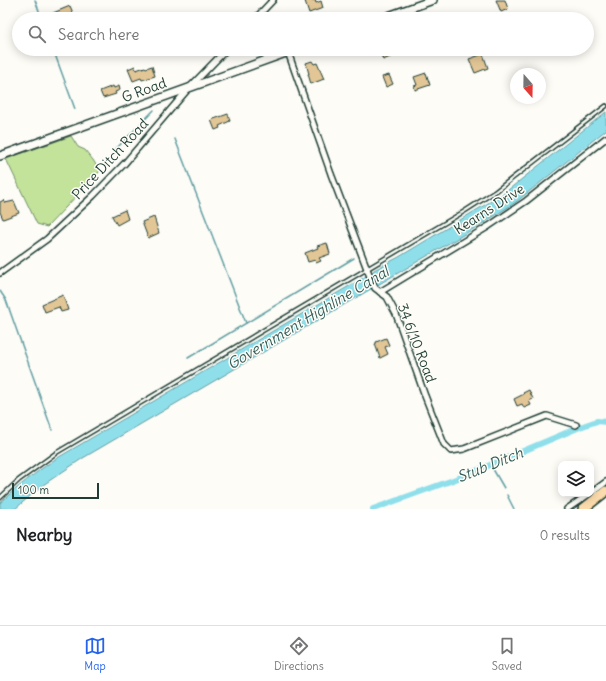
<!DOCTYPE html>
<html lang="en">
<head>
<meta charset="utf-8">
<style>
	:root { --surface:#fff; --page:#f2f2f2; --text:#202124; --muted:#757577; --line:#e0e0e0; --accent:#2563eb }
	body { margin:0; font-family:Delius,sans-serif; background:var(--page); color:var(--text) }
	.controls { position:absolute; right:12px; bottom:12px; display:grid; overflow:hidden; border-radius:8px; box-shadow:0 2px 10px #0003 }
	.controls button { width:36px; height:36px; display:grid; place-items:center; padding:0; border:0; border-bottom:1px solid var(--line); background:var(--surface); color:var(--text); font:20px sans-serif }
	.compass { position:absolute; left:510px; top:68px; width:36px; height:36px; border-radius:50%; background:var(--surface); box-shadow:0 2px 10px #0003; rotate:160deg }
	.scale { position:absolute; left:12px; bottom:10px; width:87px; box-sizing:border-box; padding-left:4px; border:2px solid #1f3d34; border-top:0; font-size:11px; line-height:14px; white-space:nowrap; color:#1f3d34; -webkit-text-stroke:3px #fdfcf7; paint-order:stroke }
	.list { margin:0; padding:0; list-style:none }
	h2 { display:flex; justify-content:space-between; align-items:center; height:52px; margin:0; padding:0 16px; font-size:17px }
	h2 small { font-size:13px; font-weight:400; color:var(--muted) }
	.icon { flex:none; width:22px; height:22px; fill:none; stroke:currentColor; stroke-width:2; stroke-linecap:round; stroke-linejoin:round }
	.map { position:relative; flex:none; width:606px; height:509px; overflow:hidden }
	.search { position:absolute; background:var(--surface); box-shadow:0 2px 10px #0003; left:12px; right:12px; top:12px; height:44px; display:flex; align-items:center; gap:10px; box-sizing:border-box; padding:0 14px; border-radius:22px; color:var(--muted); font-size:15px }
	.sheet { height:116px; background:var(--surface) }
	nav { display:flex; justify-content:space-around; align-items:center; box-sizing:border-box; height:56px; border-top:1px solid var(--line); background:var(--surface); font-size:11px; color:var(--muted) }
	nav a { display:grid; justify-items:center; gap:2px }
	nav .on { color:var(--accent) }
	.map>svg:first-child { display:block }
	.green { fill:#c3e29a; stroke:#719067 }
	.water { fill:#8fdfeb; stroke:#629ea2 }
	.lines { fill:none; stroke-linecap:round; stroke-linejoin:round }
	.stream { stroke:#629ea2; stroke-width:1.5 }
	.canal { stroke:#8fdfeb; stroke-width:6 }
	.building { fill:#e2c696; stroke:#1f3d34 }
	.lane-casing { stroke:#1f3d34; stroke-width:5.5 }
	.street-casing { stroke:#1f3d34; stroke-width:8 }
	.secondary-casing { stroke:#1f3d34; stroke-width:10 }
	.highway-casing { stroke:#1f3d34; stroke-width:12 }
	.lane { stroke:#fdfcf7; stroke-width:2.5 }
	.street { stroke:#fdfcf7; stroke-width:5 }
	.secondary { stroke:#fdfcf7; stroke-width:7 }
	.highway { stroke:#fcdcac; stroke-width:9 }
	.labels { text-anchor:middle; stroke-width:3; stroke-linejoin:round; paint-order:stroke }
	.street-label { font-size:14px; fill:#1f3d34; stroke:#fdfcf7 }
	.water-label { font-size:15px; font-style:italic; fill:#355d59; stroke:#fdfcf7 }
</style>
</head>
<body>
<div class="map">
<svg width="606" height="509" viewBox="0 0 606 509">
	<rect width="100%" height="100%" fill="#fdfcf7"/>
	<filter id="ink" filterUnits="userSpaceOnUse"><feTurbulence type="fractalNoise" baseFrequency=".025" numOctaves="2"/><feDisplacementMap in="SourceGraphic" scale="8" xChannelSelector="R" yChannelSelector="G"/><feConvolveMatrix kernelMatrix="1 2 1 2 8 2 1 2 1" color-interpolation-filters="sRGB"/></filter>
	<g filter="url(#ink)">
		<path class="green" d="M71 136 78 147 85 150 93 160 100 171 47 227 37 224 6 159Z"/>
		<path class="water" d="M606 112V130L516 202 485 222 83 458 43 485 15 509H0V503C17 487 35 473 54 460L373 272 374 270 399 257 503 194Z"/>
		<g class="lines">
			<g class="stream">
				<path d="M35 0 42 19"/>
				<path d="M53 49 75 109"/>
				<path d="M175 139 246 323"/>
				<path d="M114 151 154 110"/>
				<path d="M0 291 6 300 52 430"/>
				<path d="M188 358 354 258"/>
				<path d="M490 464 504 488"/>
				<path d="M507 495 514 509"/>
			</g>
			<path class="canal" d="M373 509 464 476 580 427 597 421 606 422"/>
		</g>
		<g class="building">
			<path d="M309 0H315L316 3 321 1 323 8 309 13 305 1Z"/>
			<path d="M496 0H505L508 9 501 12Z"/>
			<path d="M70 6 74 15 63 19H55L53 13Z"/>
			<path d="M379 49H392L395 55 383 60Z"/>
			<path d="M483 54 488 68 475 73 469 59Z"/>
			<path d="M312 61 314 64 317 63 324 79 311 84 308 74H309L306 63Z"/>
			<path d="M135 66 136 70 145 67 146 68 152 66 155 76 142 80 141 78 133 81 128 69Z"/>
			<path d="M426 73 430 85 415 90 414 86 417 85 414 77Z"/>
			<path d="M389 75 393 84 386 87 382 77Z"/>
			<path d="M113 86 114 88 119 86 120 90 115 92 116 94 103 98 100 91Z"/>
			<path d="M228 114 230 121 219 126 220 128 215 130 211 120Z"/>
			<path d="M4 200 5 203 14 201 19 213 3 219 0 212V202Z"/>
			<path d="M125 210 128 219 117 225 112 216Z"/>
			<path d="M154 217 159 233 148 238 142 222Z"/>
			<path d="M327 243 330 254 319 258 321 261 316 263 315 260 308 262 305 253 318 248 317 246Z"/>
			<path d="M63 295 68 310 61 312 59 307 45 312 42 304Z"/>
			<path d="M386 338 389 345 385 347 388 354 380 358 375 344H376V342Z"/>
			<path d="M529 390 533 399 529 401 531 405 524 408 522 404 517 406 514 399 524 394 523 393Z"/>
		</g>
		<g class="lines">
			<defs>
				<path id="lane" d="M0 498 19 480 56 453 465 211 496 191 606 106"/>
				<g id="street">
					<path d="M255 19 273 0"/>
					<path d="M288 52 331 174 369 274 375 288 387 297 396 314 425 396 444 444 451 451 464 449 547 416 576 425"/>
					<path d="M0 273 47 239 93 196 125 163 189 88 227 49"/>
					<path d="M380 292 489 226 526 201 606 138"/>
					<path d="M591 493 606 482"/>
					<path d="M567 509 589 494"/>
				</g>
				<g id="secondary">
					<path d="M380 19 433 0"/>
					<path d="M0 156 297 49"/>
				</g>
				<path id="highway" d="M583 509 606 491"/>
			</defs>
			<use href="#lane" class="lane-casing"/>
			<use href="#street" class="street-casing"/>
			<use href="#secondary" class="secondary-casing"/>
			<use href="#highway" class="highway-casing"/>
			<use href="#lane" class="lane"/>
			<use href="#street" class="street"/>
			<use href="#secondary" class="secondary"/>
			<use href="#highway" class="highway"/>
		</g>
	</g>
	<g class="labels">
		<g class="street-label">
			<text transform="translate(144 90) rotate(-20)" y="5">G Road</text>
			<text transform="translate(110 159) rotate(-47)" y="5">Price Ditch Road</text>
			<text transform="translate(489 209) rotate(-33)" y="5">Kearns Drive</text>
			<text transform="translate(417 343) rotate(69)" y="5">34 6/10 Road</text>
		</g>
		<g class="water-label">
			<text transform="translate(308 318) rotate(-31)" y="5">Government Highline Canal</text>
			<text transform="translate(490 465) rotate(-22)" y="5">Stub Ditch</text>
		</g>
	</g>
</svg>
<div class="controls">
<button><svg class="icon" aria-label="layers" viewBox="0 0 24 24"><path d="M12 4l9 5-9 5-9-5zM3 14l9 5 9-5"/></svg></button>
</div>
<svg class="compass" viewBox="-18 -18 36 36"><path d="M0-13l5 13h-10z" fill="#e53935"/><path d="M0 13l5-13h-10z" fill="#757577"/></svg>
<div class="scale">100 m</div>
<div class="search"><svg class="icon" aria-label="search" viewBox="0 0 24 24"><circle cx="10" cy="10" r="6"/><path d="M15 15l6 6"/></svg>Search here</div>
</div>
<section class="sheet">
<h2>Nearby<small>0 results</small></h2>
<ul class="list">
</ul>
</section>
<nav>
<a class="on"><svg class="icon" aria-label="map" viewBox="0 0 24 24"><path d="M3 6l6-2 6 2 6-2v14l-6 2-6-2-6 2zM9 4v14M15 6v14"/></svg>Map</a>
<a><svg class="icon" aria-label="directions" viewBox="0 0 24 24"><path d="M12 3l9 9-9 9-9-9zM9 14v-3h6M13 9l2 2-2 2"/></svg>Directions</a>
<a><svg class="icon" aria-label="saved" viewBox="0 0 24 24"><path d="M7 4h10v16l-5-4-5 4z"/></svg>Saved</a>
</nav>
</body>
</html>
